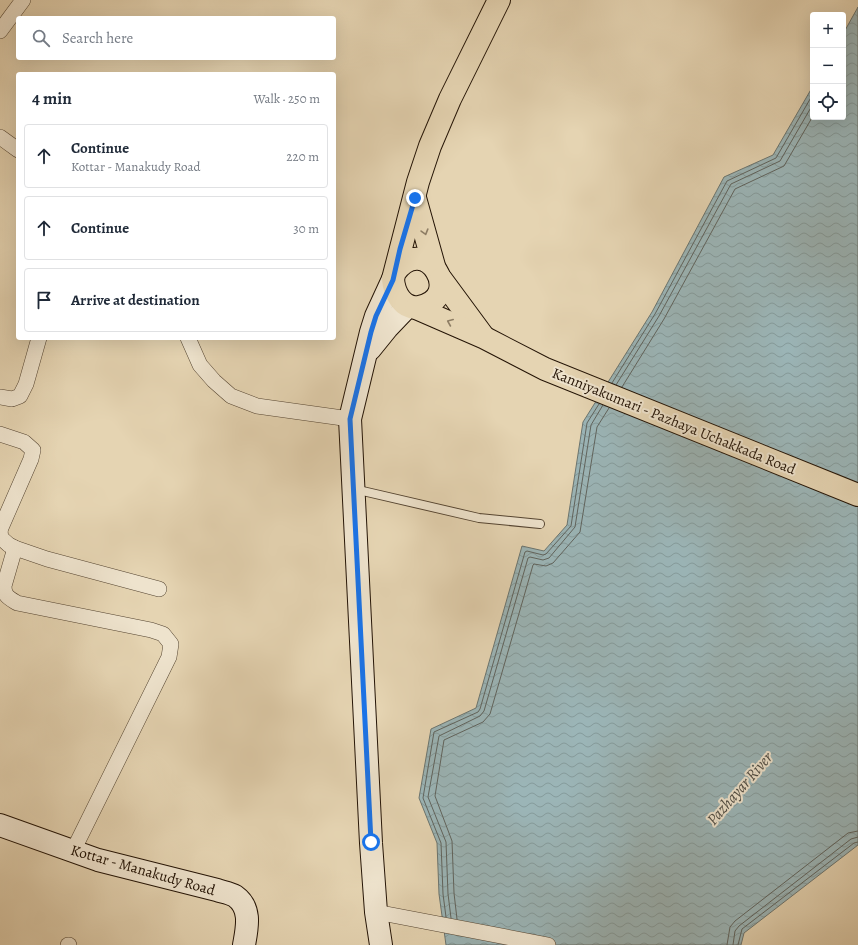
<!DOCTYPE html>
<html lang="en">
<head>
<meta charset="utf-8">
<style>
	:root { --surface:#fff; --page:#f6f6f7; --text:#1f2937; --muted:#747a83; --line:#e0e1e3 }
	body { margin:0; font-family:Alegreya,serif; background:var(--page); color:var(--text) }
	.controls { position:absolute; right:12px; top:12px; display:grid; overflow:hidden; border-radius:4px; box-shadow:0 4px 16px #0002 }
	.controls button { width:36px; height:36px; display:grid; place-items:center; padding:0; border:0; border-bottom:1px solid var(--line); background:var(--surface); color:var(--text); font:20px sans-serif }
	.stop { position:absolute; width:12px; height:12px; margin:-9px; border:3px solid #1a73e8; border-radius:50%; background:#fff }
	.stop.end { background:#1a73e8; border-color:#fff; box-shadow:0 1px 4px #0008 }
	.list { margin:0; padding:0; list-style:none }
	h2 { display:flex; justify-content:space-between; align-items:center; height:52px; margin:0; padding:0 16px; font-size:17px }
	h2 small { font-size:13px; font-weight:400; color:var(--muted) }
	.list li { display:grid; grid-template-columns:26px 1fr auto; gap:12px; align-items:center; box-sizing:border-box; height:64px; margin:0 8px 8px; padding:0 8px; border:1px solid var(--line); border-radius:4px }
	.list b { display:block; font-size:15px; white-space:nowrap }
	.list p { margin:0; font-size:13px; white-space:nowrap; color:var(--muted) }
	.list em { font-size:13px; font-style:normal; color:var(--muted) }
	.icon { flex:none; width:22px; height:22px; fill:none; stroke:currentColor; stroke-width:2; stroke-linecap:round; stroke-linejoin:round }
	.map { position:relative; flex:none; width:858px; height:945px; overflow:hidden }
	.search { position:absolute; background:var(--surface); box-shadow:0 4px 16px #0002; left:16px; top:16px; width:320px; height:44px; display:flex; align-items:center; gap:10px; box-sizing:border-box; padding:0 14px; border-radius:4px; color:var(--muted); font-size:15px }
	.panel { position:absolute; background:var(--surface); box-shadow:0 4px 16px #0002; left:16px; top:72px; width:320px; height:268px; border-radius:4px }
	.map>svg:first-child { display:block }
	.water { fill:url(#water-waves); stroke:#6b7570 }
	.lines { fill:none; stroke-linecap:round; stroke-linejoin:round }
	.shore { stroke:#60645e; stroke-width:1 }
	.lane-casing { stroke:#544431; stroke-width:10 }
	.street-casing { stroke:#544431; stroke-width:16 }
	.secondary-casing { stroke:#241406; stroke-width:24 }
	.primary-casing { stroke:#241406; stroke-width:24 }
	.lane { stroke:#eee3cd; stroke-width:8 }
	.street { stroke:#eee3cd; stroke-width:15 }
	.secondary { stroke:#eee3cd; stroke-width:22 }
	.primary { stroke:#e5d4b2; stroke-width:22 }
	.oneway { stroke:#8e7e65 }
	.route { stroke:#1a73e8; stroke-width:5 }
	.labels { text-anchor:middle; stroke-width:4; stroke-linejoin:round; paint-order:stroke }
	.street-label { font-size:15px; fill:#241406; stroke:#eee3cd }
	.water-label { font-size:16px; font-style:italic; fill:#4e4c44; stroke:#eee3cd }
</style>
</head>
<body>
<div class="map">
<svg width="858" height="945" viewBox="0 0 858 945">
	<defs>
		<pattern id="water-waves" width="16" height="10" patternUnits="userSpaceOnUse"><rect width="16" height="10" fill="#9bb5b7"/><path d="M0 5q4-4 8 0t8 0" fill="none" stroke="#859b9c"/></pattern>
	</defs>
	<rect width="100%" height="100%" fill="#e5d4b2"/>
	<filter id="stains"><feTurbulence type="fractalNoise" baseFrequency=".005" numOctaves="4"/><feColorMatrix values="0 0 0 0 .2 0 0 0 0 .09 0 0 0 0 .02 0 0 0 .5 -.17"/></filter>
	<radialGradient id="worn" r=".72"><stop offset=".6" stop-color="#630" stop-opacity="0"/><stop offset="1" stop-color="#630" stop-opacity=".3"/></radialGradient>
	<path class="water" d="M858 7V845L744 933 741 945H446L439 894 437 843 419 798 431 729 476 708 522 546 544 551 567 525 583 422 652 312 724 177 773 155 813 86V117H843V34Z"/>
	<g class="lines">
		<g class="shore">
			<path d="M612 383 655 314 727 181 776 158 813 94"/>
			<path d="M616 385 659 316 731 184 780 161 813 104"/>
			<path d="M622 387 664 319 735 189 784 166 813 116"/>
			<path d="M446 917 443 894 441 843 423 798 434 732 478 712 480 709 525 552 527 551 543 555 546 554 571 526 587 423 599 404"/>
			<path d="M451 918 448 894 446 842 428 797 439 736 480 716 484 711 528 558 530 557 543 560 549 558 575 527 591 425 603 405"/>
			<path d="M457 919 454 893 452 841 435 796 444 740 483 722 490 714 533 565 534 564 546 566 553 563 580 532 597 427 609 408"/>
			<path d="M727 945 730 927 735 921 848 833 858 831"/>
			<path d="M733 945 735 931 739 926 851 839 858 837"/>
			<path d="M738 945 742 929 854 843 858 842"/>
		</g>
		<defs>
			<path id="lane" d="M354 489 479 518 540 524"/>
			<g id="street">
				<path d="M0 31 23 0"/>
				<path d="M0 137 18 150"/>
				<path d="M188 338 200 365 214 381 231 396 257 406 350 419"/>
				<path d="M0 397 12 399 20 396 26 384 39 338"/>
				<path d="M0 434 24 442 33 450 31 459 0 530"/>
				<path d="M0 531 1 538 9 545 15 548 47 559 159 589"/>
				<path d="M15 548 4 586C4 596 9 598 17 603L151 630 163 634 171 644 169 657 73 851"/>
				<path d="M376 912 548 945"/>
				<path d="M68 945H69"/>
			</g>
			<g id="secondary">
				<path d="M370 349 387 328 408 306"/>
				<path d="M0 825 98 860 217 890C223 892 230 893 235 896 252 908 247 928 244 945"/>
				<path d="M381 945 376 912 371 843 350 419 371 332 376 316 393 279"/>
			</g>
			<g id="primary">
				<path d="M415 198 434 266"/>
				<path d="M395 272C426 231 466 298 419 307 403 310 394 293 393 279L418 182 430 146 450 99 499 0"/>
				<path d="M441 279 483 336"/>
				<path d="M416 308 485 338 545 369 858 495"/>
			</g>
		</defs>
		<use href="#lane" class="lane-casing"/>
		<use href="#street" class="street-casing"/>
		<use href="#secondary" class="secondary-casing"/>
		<use href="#primary" class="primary-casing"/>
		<use href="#lane" class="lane"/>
		<use href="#street" class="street"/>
		<use href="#secondary" class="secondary"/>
		<use href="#primary" class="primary"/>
	</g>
	<defs><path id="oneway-chevron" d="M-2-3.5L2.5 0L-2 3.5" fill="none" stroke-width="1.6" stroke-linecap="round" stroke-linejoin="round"/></defs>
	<g class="oneway">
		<use href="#oneway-chevron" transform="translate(425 232) rotate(74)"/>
		<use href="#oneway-chevron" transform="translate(450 322) rotate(-157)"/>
	</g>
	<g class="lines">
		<path class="route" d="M371 842 350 419 371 332 376 316 393 280 400 249 415 198"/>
	</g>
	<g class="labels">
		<g class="street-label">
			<text transform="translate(674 421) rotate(22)" y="5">Kanniyakumari - Pazhaya Uchakkada Road</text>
			<text transform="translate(143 870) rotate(16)" y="5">Kottar - Manakudy Road</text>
		</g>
		<g class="water-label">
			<text transform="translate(739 788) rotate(-49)" y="6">Pazhayar River</text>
		</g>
	</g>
	<rect width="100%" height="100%" filter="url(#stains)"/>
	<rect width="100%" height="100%" fill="url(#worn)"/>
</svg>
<div class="controls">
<button>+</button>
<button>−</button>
<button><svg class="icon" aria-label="locate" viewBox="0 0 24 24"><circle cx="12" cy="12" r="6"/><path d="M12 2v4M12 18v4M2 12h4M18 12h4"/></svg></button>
</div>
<div class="stop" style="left:371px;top:842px"></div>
<div class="stop end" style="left:415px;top:198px"></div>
<div class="search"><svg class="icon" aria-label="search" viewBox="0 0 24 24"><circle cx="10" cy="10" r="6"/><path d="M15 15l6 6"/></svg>Search here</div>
<section class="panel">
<h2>4 min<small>Walk · 250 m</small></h2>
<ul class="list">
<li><svg class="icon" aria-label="ahead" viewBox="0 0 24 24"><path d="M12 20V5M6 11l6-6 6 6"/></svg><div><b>Continue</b><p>Kottar - Manakudy Road</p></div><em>220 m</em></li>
<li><svg class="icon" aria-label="ahead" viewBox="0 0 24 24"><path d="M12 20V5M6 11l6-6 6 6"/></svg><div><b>Continue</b></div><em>30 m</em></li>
<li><svg class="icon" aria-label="arrive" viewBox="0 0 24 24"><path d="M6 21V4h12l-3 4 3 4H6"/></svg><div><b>Arrive at destination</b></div></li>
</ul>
</section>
</div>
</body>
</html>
